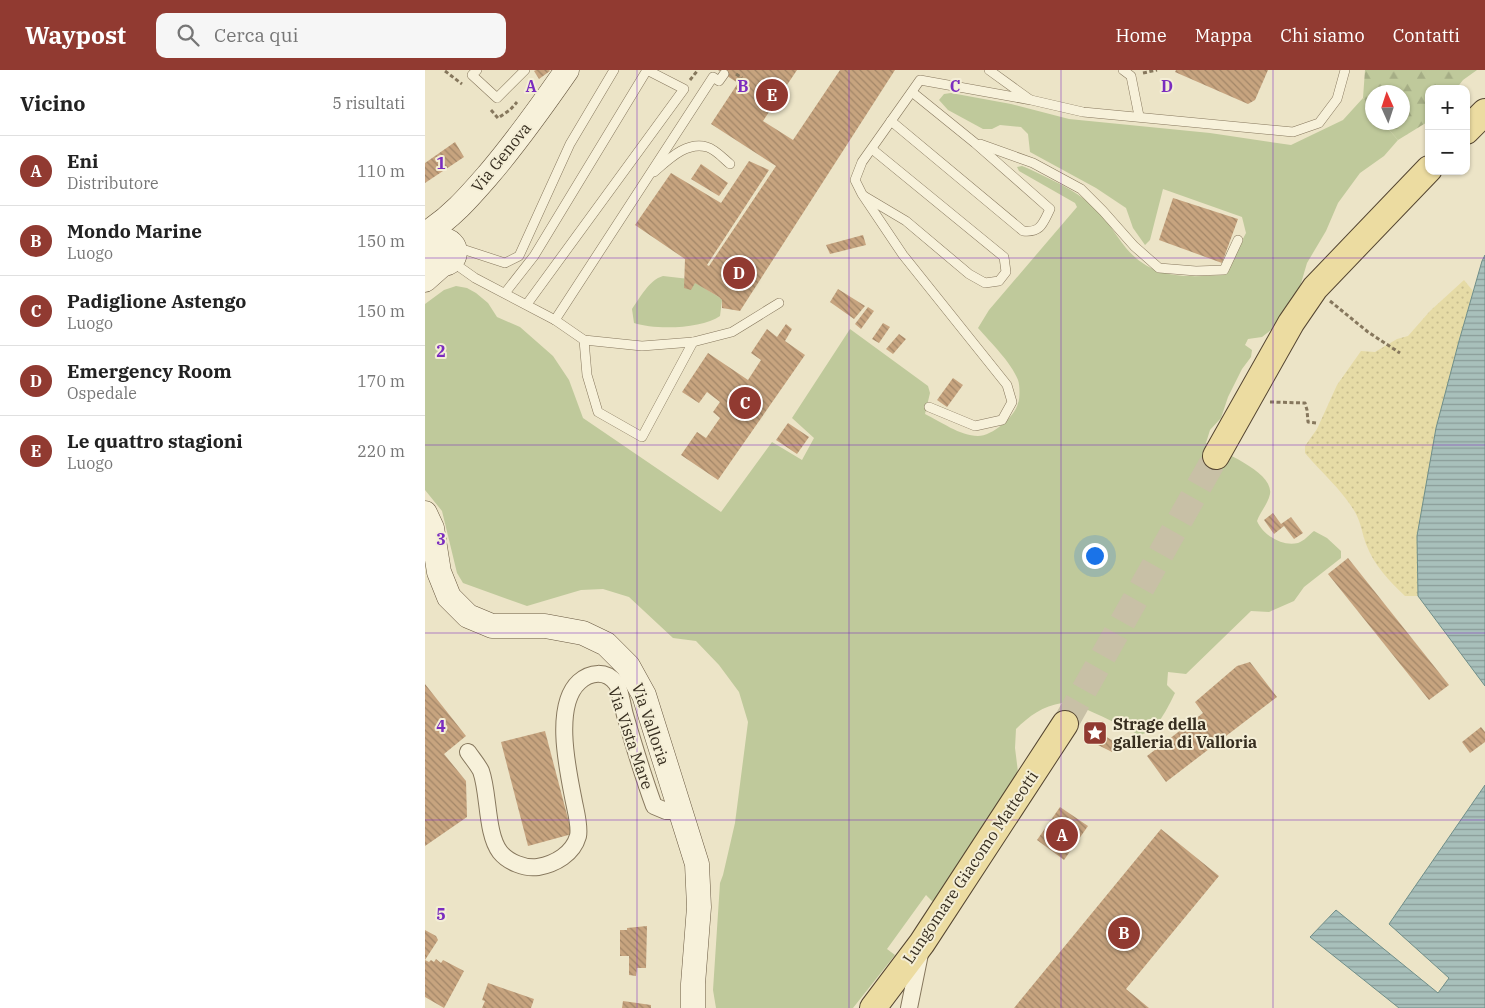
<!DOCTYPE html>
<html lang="it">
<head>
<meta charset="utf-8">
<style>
	:root { --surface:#fff; --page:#f6f6f6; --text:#222; --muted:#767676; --line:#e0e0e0; --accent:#913a31 }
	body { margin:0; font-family:"IBM Plex Serif",serif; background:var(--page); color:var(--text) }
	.controls { position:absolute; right:15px; top:15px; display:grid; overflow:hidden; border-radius:10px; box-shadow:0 1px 4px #0004 }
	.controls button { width:45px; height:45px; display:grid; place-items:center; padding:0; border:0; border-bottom:1px solid var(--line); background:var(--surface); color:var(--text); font:25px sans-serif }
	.compass { position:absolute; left:940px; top:15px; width:45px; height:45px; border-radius:50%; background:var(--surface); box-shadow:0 1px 4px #0004; rotate:357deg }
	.you { position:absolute; left:669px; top:485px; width:18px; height:18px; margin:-12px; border:4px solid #fff; border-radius:50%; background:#1a73e8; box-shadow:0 0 0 8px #1a73e833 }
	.badge { display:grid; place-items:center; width:32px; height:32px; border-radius:50%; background:var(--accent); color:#fff; font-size:16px; font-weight:700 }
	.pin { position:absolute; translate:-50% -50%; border:2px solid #fff; box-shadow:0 1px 5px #0006 }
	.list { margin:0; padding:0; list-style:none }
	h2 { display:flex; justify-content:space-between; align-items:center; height:65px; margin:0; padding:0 20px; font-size:21px }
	h2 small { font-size:16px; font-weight:400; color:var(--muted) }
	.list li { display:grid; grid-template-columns:32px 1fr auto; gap:15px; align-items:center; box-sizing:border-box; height:70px; padding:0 20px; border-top:1px solid var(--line) }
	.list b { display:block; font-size:19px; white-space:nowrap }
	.list p { margin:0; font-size:16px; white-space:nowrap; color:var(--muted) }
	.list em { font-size:16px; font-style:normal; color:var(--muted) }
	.icon { flex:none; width:28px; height:28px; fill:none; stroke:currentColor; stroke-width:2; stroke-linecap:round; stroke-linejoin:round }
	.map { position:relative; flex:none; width:1060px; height:938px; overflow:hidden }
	header { display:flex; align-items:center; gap:30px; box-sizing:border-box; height:70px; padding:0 25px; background:var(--accent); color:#fff }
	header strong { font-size:24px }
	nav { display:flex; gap:28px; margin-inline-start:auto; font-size:18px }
	.search { width:350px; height:45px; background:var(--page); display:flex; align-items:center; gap:12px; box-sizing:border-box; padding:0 18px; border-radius:10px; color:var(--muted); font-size:19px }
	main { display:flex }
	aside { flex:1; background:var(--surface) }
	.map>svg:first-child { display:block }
	.grass { fill:#bfc99b }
	.forest { fill:url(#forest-firs) }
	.sand { fill:url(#sand-dots) }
	.water { fill:url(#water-rules); stroke:#6f8e89 }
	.building { fill:url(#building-back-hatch) }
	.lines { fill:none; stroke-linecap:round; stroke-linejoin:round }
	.primary-tunnel { stroke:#c8c0a6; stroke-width:26; stroke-dasharray:26 13; stroke-linecap:butt }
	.lane-casing { stroke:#86775d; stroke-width:10 }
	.street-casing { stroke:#86775d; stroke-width:18 }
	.secondary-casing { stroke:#685840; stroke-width:25 }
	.primary-casing { stroke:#544531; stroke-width:28 }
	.path { stroke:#86775d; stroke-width:3; stroke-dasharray:4 2.5; stroke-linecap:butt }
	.lane { stroke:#f7f1da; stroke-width:9 }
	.street { stroke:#f7f1da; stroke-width:16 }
	.secondary { stroke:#f7f1da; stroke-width:24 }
	.primary { stroke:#ecdca1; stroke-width:26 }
	.grid { fill:none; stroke:#7b2cbf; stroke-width:1; stroke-opacity:0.55 }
	.labels { text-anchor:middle; stroke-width:4; stroke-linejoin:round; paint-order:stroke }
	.street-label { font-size:16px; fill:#372e20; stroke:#f4eed6 }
	.poi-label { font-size:16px; font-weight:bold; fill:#372e20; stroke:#f4eed6; text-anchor:start }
	.grid-label { font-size:16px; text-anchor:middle; font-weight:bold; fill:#7b2cbf; stroke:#f4eed6; stroke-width:4; stroke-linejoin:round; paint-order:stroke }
</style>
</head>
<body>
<header>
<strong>Waypost</strong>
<div class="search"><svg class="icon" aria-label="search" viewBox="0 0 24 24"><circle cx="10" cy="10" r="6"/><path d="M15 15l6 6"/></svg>Cerca qui</div>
<nav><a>Home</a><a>Mappa</a><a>Chi siamo</a><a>Contatti</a></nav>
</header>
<main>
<aside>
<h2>Vicino<small>5 risultati</small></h2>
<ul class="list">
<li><span class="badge">A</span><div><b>Eni</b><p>Distributore</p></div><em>110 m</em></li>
<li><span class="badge">B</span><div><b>Mondo Marine</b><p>Luogo</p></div><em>150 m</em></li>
<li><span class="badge">C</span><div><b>Padiglione Astengo</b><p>Luogo</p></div><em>150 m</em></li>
<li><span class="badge">D</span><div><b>Emergency Room</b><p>Ospedale</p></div><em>170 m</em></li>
<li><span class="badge">E</span><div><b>Le quattro stagioni</b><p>Luogo</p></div><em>220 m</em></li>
</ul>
</aside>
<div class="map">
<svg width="1060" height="938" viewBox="0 0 1060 938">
	<defs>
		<pattern id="forest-firs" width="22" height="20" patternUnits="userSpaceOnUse" patternTransform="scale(1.25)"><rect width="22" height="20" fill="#bfc99b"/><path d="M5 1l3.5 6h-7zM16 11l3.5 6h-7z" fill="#a5ad85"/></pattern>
		<pattern id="sand-dots" width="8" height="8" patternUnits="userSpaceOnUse" patternTransform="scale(1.25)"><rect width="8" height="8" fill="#e6dba6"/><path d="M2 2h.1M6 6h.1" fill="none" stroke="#c6bc8f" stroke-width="1.8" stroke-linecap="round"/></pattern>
		<pattern id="water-rules" width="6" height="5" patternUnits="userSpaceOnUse" patternTransform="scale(1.25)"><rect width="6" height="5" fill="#a8c0bb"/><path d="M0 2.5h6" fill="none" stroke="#8a9c98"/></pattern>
		<pattern id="building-back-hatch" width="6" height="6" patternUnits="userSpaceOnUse" patternTransform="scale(1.25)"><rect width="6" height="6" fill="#c7a47f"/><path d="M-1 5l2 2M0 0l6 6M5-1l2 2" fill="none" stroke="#a28668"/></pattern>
	</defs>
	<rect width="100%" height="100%" fill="#ece4c7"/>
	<g class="grass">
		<path d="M526 23 586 34 644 49 785 63 866 75 918 50 938 28 947 40 948 52 958 53 973 70 959 86 935 103 913 133 901 161 882 193 872 227 850 257 837 267 823 269 820 275 827 280 826 287 817 299 803 327 796 348 785 360 781 373C797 382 849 402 845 424 843 434 835 442 832 451 838 465 857 477 873 473 879 471 884 465 889 461L902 468 916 481V488L879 517 869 531 844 542 826 541 761 604 743 602 742 615 750 623C742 639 733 660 715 665 699 658 652 631 637 633 618 636 604 646 591 659L590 678 593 702 585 726 510 834 501 825 462 879 470 885 428 938H291L288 920 295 813 298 805 310 753 323 652 314 622 294 595 271 571 248 568 204 527 178 519 156 520 102 536 38 513 32 503 17 441 0 420V234L19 220 31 216 42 218 51 223 63 233 72 247 95 257 128 286 144 310 158 348 296 442 347 372 377 390 389 368 367 348 425 259 503 316 505 323 500 344C515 351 535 366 553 366 567 366 590 347 593 333 595 329 595 315 593 310 586 292 566 273 553 258L564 240 652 137 650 133 594 101 592 97 597 96 602 98C625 109 649 119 668 136 681 148 690 164 701 178 728 210 761 207 799 205L821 163 817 147 738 119 725 170 720 175 708 158 701 138 671 118 605 82 603 64 596 57 575 55 567 59H558L523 40 514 30 519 24Z"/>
		<path d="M238 206 264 209 294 227 297 230 295 246C277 259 230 260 209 253L207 239C215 228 224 210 238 206Z"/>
	</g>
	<path class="forest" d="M940 0H1052L1038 10 1031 19H1004V51L973 70 958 53 978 52V22H948L947 40 938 28Z"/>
	<path class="sand" d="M1039 210 1048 221 1034 271 992 466 993 526H980C964 511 949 495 941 474 937 463 936 453 930 442 917 420 897 403 880 383V376L892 359 912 315 936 281 950 282 972 269 983 266 1005 241Z"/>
	<g class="water">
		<path d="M1060 185V616L993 526 992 466 1011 358 1034 271 1057 191Z"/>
		<path d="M1060 715V938H974L885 867 911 840 1013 923 1024 908 964 854Z"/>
	</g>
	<g class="building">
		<path d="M111 0H124L125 1 114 9 109 1Z"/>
		<path d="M293 0H372L338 51 368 70 415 0H470L315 241 297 238V230L294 227 270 213 266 220 259 218 260 189 210 155 246 103 296 133 324 91 344 100 282 195 284 196 351 96 286 54 313 13Z"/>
		<path d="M751 0H843L830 30 823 34 750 2Z"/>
		<path d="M30 72 39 87 0 113V93Z"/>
		<path d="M276 94 303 113 294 126 266 109Z"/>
		<path d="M748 128 813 149 797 193 734 170Z"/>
		<path d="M438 165 441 175 405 184 401 175Z"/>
		<path d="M413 219 440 236 429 249 405 232Z"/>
		<path d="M443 237 449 241 436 259 430 254Z"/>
		<path d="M458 253 465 257 454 273 447 269Z"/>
		<path d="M361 254 367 259 360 271 380 285 293 410 256 385 272 362 281 368 295 348 288 342 295 332 282 322 274 333 257 322 283 283 323 310 336 290 326 283 342 259 352 267Z"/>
		<path d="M474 264 481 269 468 284 461 279Z"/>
		<path d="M528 308 538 315 522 337 512 330Z"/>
		<path d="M363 353 384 367 372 384 351 370Z"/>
		<path d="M848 443 856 454 866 447 878 463 869 469 859 456 849 464 839 450Z"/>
		<path d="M923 488 1024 615 1004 630 903 504Z"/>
		<path d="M825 592 852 627 741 712 722 686 778 643 770 632 812 596Z"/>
		<path d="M0 614 41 666 19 684 41 711 42 747 0 776Z"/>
		<path d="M1056 657 1060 662V672L1045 683 1037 672Z"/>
		<path d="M120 661 147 764 103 776 76 672Z"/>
		<path d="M678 665 692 673 687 682 673 675Z"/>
		<path d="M635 737 663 756 639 790 612 770Z"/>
		<path d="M736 759 794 806 701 919 724 938H589Z"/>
		<path d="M222 856 221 898H212L211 906 204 905V886H195V860H202V858Z"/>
		<path d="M0 860 11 866 13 870 0 890 4 892 6 890 9 892 11 889 16 893 18 890 39 901 19 938 0 927Z"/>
		<path d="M63 913 109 929 106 938H57L60 931 57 930Z"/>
		<path d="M198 931 226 935V938H197Z"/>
	</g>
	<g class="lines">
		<path class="primary-tunnel" d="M640 654 791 386"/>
		<defs>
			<g id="lane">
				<path d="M52 0 47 5 72 28 100 0"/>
				<path d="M564 0 604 29"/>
				<path d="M698 0 706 6 714 46"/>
				<path d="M466 51 598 161C616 163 618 153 625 139L550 73 487 22"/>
				<path d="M555 74 608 93 656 119 678 141 709 176 734 198 771 201 799 200 813 170"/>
				<path d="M229 102C243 90 261 71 282 77 290 79 299 89 305 94"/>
				<path d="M439 126 481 151 544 204 560 213 574 211 581 202 579 187 447 79"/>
				<path d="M28 176 80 193 94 186 145 74 189 0"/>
				<path d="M26 191 50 208 130 250 159 270 217 276 268 272 307 262 354 233"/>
				<path d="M80 223 109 186 222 0 259 19 102 234"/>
				<path d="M130 250 288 7 294 11 299 4"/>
				<path d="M159 270 162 305 173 342 217 367 268 272"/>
				<path d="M504 337 550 356 577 350 587 332 582 315 478 185 437 124 430 110 437 92 495 10 606 30 658 42 868 62 894 53 912 29 920 0"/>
			</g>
			<g id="street">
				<path d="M43 682C47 688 53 695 56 701 64 723 61 764 75 782 83 792 100 799 113 797 130 794 148 784 153 766 155 757 151 742 149 732 143 701 128 636 154 612 165 602 181 600 191 613 195 618 198 638 200 645 209 676 218 706 229 736L241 741H255"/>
				<path d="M484 938 496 879"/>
			</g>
			<g id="secondary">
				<path d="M0 164C26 148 44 127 64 104 92 71 117 36 142 0"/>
				<circle cx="18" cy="182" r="12"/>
				<path d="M0 210 18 194"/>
				<path d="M0 443 7 458 14 502 24 527 43 546 67 556H120L158 563 181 574 203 596 219 625 272 794 274 837 268 914V938"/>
			</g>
			<g id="primary">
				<path d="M1041 61 1060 42"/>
				<path d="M791 386 866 253 890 218 1004 99"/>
				<path d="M448 938 497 873 640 654"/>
			</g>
		</defs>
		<use href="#lane" class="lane-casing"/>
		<use href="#street" class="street-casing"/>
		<use href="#secondary" class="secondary-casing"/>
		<use href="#primary" class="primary-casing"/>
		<g class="path">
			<path d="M20 1 37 14"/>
			<path d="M718 3 732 0"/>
			<path d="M311 4 317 8"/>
			<path d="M265 10 273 0"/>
			<path d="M66 40 73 48 85 40 92 32"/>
			<path d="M905 231 943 262 975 283"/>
			<path d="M845 332 880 333 882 340 883 352 891 353"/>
		</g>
		<use href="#lane" class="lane"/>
		<use href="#street" class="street"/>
		<use href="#secondary" class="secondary"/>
		<use href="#primary" class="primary"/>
	</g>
	<path class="grid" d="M212 0V938M424 0V938M636 0V938M848 0V938M0 188H1060M0 375H1060M0 563H1060M0 750H1060"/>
	<defs>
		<symbol id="sight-square" viewBox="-11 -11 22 22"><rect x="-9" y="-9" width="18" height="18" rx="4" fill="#913a31" stroke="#f4eed6"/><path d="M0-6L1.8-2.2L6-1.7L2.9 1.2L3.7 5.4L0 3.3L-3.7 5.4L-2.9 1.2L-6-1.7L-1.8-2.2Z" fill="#fff"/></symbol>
	</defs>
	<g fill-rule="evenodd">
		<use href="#sight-square" x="656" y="649" width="28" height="28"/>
	</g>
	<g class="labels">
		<g class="street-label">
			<text transform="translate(76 87) rotate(-51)" y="6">Via Genova</text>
			<text transform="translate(226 654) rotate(71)" y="6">Via Valloria</text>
			<text transform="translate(206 668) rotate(71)" y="6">Via Vista Mare</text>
			<text transform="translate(545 797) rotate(-56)" y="6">Lungomare Giacomo Matteotti</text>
		</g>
		<g class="poi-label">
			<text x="688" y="660">Strage della<tspan x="688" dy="18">galleria di Valloria</tspan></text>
		</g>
	</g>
	<g class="grid-label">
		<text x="106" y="22">A</text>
		<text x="318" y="22">B</text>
		<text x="530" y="22">C</text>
		<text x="742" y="22">D</text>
		<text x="16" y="99">1</text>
		<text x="16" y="287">2</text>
		<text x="16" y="475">3</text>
		<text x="16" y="662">4</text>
		<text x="16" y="850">5</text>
	</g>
</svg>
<div class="controls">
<button>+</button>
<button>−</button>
</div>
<svg class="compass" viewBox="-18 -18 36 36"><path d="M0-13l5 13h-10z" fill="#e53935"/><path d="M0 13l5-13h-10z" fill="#767676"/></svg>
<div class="you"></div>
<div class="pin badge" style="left:637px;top:765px">A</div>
<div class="pin badge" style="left:699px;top:863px">B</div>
<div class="pin badge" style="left:320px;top:333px">C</div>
<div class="pin badge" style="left:314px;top:203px">D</div>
<div class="pin badge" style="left:347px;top:25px">E</div>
</div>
</main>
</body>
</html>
